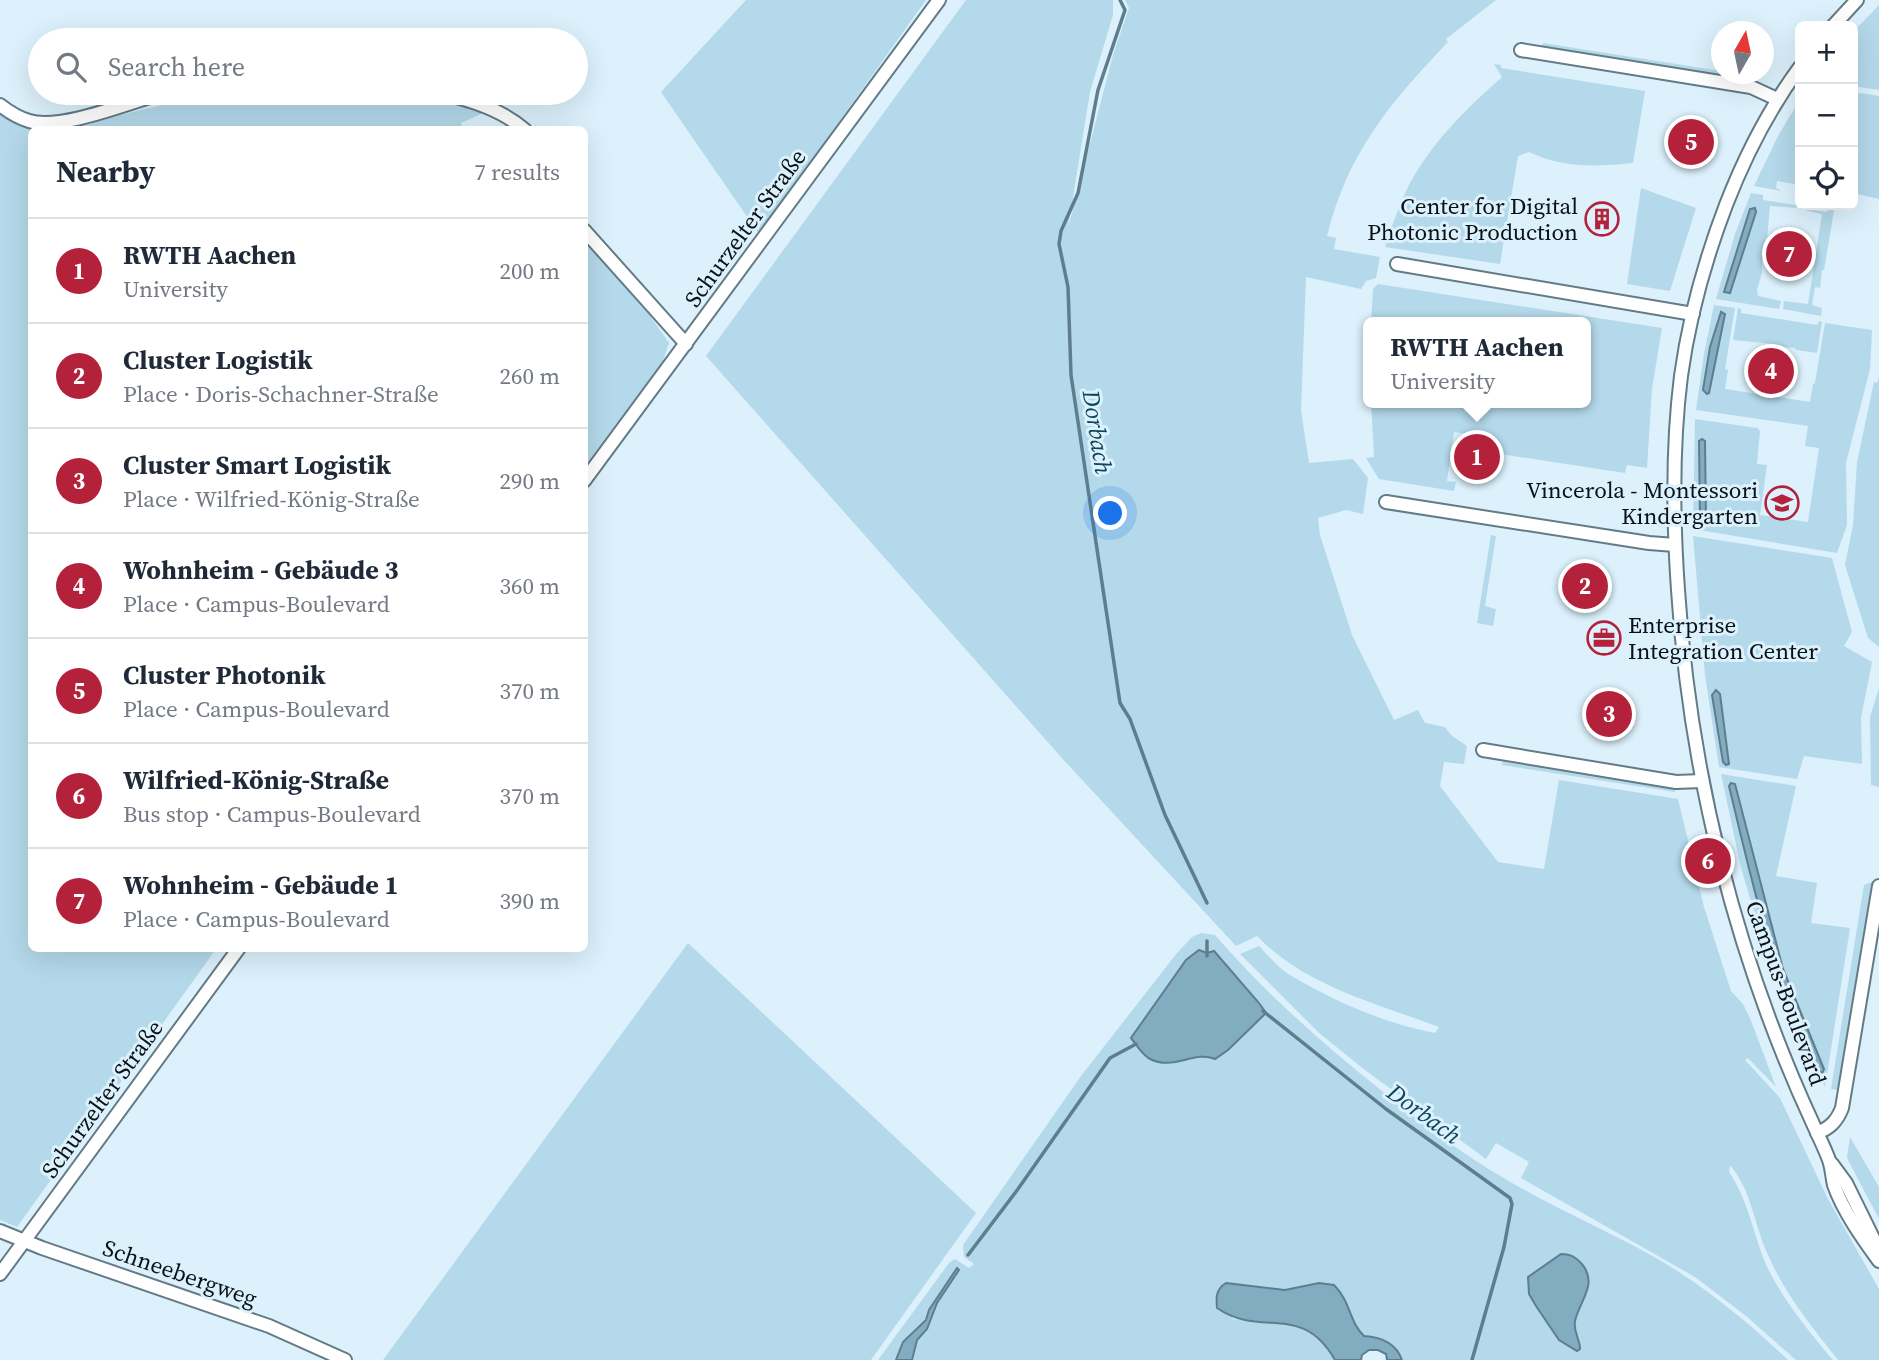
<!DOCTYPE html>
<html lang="en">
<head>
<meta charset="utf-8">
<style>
	:root { --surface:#fff; --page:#f2f2f3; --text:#1f2937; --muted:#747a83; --line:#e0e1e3; --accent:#b4213b }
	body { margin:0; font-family:"Source Serif 4",serif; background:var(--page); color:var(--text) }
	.controls { position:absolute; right:21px; top:21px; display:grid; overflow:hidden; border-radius:10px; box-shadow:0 7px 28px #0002 }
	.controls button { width:63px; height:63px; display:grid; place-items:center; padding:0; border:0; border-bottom:2px solid var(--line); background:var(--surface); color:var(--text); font:35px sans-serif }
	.compass { position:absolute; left:1711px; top:21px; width:63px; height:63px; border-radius:50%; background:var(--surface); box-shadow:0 7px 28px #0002; rotate:9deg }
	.you { position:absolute; left:1111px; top:514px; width:24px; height:24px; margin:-18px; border:5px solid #fff; border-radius:50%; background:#1a73e8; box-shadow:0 0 0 10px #1a73e833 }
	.badge { display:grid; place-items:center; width:46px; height:46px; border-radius:50%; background:var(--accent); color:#fff; font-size:23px; font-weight:700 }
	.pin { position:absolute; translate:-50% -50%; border:4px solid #fff; box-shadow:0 2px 7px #0006 }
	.popup { position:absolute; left:1363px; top:317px; width:228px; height:91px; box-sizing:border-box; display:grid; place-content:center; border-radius:10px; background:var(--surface); filter:drop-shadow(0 2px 5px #0005); font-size:23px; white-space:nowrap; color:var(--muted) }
	.popup b { font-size:26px; color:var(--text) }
	.popup::after { content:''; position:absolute; left:50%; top:100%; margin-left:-14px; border:14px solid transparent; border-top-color:var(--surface) }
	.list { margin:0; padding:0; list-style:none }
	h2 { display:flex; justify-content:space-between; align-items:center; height:91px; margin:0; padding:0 28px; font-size:30px }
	h2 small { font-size:23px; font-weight:400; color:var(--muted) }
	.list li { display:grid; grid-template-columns:46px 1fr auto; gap:21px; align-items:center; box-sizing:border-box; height:105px; padding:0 28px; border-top:2px solid var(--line) }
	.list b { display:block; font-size:26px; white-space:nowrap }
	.list p { margin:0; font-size:23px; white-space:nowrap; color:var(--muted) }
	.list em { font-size:23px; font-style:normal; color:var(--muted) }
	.icon { flex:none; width:38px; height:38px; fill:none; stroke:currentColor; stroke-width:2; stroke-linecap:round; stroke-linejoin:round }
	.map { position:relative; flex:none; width:1879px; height:1360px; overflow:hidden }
	.search { position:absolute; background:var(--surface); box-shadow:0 7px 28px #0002; left:28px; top:28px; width:560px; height:77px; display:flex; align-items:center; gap:18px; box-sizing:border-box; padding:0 24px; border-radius:38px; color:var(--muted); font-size:26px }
	.panel { position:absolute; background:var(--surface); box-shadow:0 7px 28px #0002; left:28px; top:126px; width:560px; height:826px; border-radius:10px }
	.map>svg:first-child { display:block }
	.green { fill:#b4d9ea; fill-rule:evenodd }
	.water { fill:#82adc1; stroke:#5e7e8e; stroke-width:2 }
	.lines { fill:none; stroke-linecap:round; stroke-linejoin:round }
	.stream { stroke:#5e7e8e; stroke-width:3.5 }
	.minor-casing { stroke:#637b86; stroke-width:16 }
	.minor { stroke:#fff; stroke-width:12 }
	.labels { text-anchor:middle; stroke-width:6; stroke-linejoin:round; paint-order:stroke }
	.poi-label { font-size:23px; fill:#091216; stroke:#dcf1fc; text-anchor:end }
	.street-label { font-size:23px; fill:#091216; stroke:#dcf1fc }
	.water-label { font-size:24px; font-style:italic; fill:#0c485d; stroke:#dcf1fc }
</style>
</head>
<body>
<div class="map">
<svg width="1879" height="1360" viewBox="0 0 1879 1360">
	<rect width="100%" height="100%" fill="#dcf1fc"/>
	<g class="green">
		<path d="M746 0H926L759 234 661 92Z"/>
		<path d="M966 0H1113V15L1090 92 1068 228 1113 55 1129 8 1125 0H1496L1446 39 1448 42C1390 103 1348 152 1327 236L1336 238 1334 249 1380 257 1376 278 1366 281 1361 289 1306 277 1301 410 1309 463 1353 459 1368 478 1363 514 1346 510 1318 518 1320 535 1352 635 1394 720 1418 710 1425 723 1445 727 1451 735 1467 746 1464 764 1444 762 1440 786 1498 862 1544 869 1559 780 1678 799 1704 907 1731 991 1743 1004 1750 1018 1776 1087 1748 1058 1745 1060 1780 1098 1828 1199 1879 1289V1360H1838L1831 1351C1808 1322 1783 1290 1768 1255 1754 1225 1752 1191 1730 1165L1729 1172C1748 1200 1753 1232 1765 1262 1779 1295 1810 1333 1833 1360H1796L1746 1316 1695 1277 1521 1178 1529 1162 1496 1143 1486 1159 1361 1067 1318 1032 1240 954 1259 946C1268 955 1278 968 1290 975 1333 1001 1386 1024 1435 1033L1439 1027C1378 1004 1305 986 1257 936L1236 946 1061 757 706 356Z"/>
		<path d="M1879 5V90L1853 86V32Z"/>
		<path d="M1543 43 1721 71 1722 74 1755 77 1754 81 1542 47Z"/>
		<path d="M1494 64 1501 65V68L1645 91 1633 163C1596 167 1562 168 1529 152L1518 156 1500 264 1385 247C1392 226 1399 205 1409 185 1432 142 1466 109 1502 77Z"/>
		<path d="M1853 92 1879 96V199L1853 193Z"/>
		<path d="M212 93H416L481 111V114L461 123 463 130H32V948L216 949 17 1227 0 1220V113L30 128H66Z"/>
		<path d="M1800 99V185L1777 181 1776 188 1782 191 1754 186 1778 136Z"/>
		<path d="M1641 188 1696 208 1670 291 1627 284Z"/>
		<path d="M1751 193 1763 195V200L1796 205V208L1770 206 1767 238H1765L1764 260H1762V273L1757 290 1758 296 1781 301 1779 309 1716 299 1735 234Z"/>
		<path d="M1800 202V205H1806V209L1827 212 1829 205H1835L1824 270H1822L1820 288 1815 287 1812 305 1822 308 1821 316 1783 309 1784 301 1808 304 1822 214 1799 209Z"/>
		<path d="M585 238 648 313 669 343 663 361 585 466Z"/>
		<path d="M1378 284 1662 328 1652 389 1647 468 1627 465 1625 473 1481 451 1483 436 1454 432 1447 481 1456 482 1454 491 1379 479 1366 458 1374 457 1371 403H1586V322H1371L1373 289Z"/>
		<path d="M1714 305 1735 308 1725 369 1728 370 1725 389 1810 402 1813 384 1815 383 1825 323 1872 330 1870 369 1846 463 1847 525 1837 553 1693 529 1695 419 1757 428 1760 431 1757 464 1767 465 1760 515 1808 522 1819 448 1805 446 1808 426 1696 410 1704 354Z"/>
		<path d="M1738 308 1741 309V313L1817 325 1819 321 1822 322 1817 353 1796 350 1795 348 1774 346V344L1733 340Z"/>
		<path d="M1879 377V647L1868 638 1845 565 1853 525 1857 462 1874 382 1877 383Z"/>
		<path d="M1491 535 1496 536 1485 606 1496 609 1493 626 1477 623Z"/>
		<path d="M1693 536 1832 558 1852 632 1844 646 1872 662 1861 718 1862 764 1804 756 1797 779 1719 767 1705 675Z"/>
		<path d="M1879 688V787L1871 785 1870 717Z"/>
		<path d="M1503 760 1675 788V792L1502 765Z"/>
		<path d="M1721 774 1796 786 1776 876 1817 883 1811 923 1850 928 1825 1087 1772 971 1741 868Z"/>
		<path d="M1872 882 1873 883 1838 1090 1831 1089 1864 885Z"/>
		<path d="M1201 933 1215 935C1265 993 1322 1043 1382 1091 1422 1123 1463 1155 1507 1180 1558 1210 1612 1232 1663 1262 1709 1290 1749 1323 1788 1360H1402C1396 1345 1380 1337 1364 1336 1349 1322 1350 1301 1334 1285L1319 1283 1285 1290 1226 1283 1233 1319C1277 1325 1310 1316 1335 1360H878L949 1263 955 1259 969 1268 974 1264 964 1257 963 1245 1081 1076 1177 953 1192 937ZM1203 952 1210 953 1207 1055 1169 1064Z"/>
		<path d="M688 943 976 1213 871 1360H383Z"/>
		<path d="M1850 1137 1879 1187V1219L1847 1158Z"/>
	</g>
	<g class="water">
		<path d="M1755 208 1756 212 1730 293 1724 292 1750 209Z"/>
		<path d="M1721 312 1725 314 1709 393 1707 394 1703 390 1710 347Z"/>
		<path d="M1702 439 1705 441 1706 519 1703 523 1700 520 1699 441Z"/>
		<path d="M1716 690 1720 694 1729 764 1726 765 1723 762 1712 695Z"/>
		<path d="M1731 783 1735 784 1783 969 1824 1069 1822 1074C1813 1063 1807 1044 1801 1030 1767 952 1749 869 1729 786Z"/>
		<path d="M1199 950 1207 953 1214 951 1259 1003 1266 1013 1228 1050 1215 1059C1194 1050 1174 1071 1150 1059 1142 1055 1136 1044 1131 1038L1186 960Z"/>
		<path d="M1561 1254C1570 1254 1574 1256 1581 1263 1599 1283 1580 1300 1575 1321 1573 1332 1580 1339 1580 1349L1577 1351 1559 1340 1536 1306 1529 1294 1528 1277Z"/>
		<path d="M957 1268 959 1270 937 1303 927 1329 917 1340 912 1360H896L903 1342 926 1320 929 1310Z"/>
		<path d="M1226 1283 1285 1290 1319 1283 1334 1285C1351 1302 1349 1322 1364 1336 1381 1337 1396 1343 1402 1360H1387L1386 1354 1378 1350H1369L1362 1355 1361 1360H1335C1301 1301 1262 1339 1217 1308 1216 1297 1216 1289 1226 1283Z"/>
	</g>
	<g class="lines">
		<g class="stream">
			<path d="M1120 0 1125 10 1098 90 1078 193 1061 231 1059 244 1068 287 1071 375 1120 703 1130 719 1165 815 1207 903"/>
			<path d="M1207 956V941"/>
			<path d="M1263 1011 1386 1109 1510 1198 1512 1204 1504 1247 1472 1360"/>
			<path d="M968 1255 1018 1189 1110 1058 1136 1044"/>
		</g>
		<defs>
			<g id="minor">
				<path d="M1833 26 1857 0"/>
				<path d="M1521 50 1751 87 1777 99"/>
				<path d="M1800 67C1769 109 1745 156 1726 205 1705 260 1689 318 1681 376 1672 447 1673 519 1678 590 1690 775 1736 958 1814 1126 1819 1137 1825 1149 1829 1160 1832 1168 1832 1177 1834 1185 1843 1211 1863 1239 1879 1261"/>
				<path d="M442 93C472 101 501 109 525 130"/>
				<path d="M0 105C9 112 19 118 29 121 60 131 130 102 163 93"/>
				<path d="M584 230 686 344"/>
				<path d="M1397 264 1693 314"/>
				<path d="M584 481 939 0"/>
				<path d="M1386 502 1649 543 1675 545"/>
				<path d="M1483 750 1676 782 1702 781"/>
				<path d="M1817 1133C1830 1128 1837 1121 1842 1108L1879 886"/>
				<path d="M1832 1164 1846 1183 1879 1250"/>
				<path d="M0 1231 42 1248 269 1326 345 1360"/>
				<path d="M0 1274 239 948"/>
			</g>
		</defs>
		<use href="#minor" class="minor-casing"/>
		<use href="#minor" class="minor"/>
	</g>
	<defs>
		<symbol id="building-ring" viewBox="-11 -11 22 22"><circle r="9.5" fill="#dcf1fc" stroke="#b4213b" stroke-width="1.5"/><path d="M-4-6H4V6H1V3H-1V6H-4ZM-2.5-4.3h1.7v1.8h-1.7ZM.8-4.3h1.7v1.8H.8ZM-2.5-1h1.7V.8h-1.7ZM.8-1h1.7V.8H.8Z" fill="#b4213b"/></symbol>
		<symbol id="school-ring" viewBox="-11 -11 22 22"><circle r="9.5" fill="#dcf1fc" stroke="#b4213b" stroke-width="1.5"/><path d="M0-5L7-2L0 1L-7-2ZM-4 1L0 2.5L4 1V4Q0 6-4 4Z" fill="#b4213b"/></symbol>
		<symbol id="office-ring" viewBox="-11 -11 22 22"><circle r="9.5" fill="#dcf1fc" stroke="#b4213b" stroke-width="1.5"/><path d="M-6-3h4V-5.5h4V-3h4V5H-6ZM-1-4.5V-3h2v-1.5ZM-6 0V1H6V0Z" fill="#b4213b"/></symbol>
	</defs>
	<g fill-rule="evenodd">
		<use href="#building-ring" x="1583" y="200" width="38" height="38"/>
		<use href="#school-ring" x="1763" y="484" width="38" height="38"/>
		<use href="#office-ring" x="1585" y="619" width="38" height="38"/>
	</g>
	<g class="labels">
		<g class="poi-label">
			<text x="1578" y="214">Center for Digital<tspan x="1578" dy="26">Photonic Production</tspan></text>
			<text x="1758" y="498">Vincerola - Montessori<tspan x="1758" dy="26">Kindergarten</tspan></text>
			<text x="1628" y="633" text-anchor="start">Enterprise<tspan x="1628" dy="26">Integration Center</tspan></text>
		</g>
		<g class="street-label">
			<text transform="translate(745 228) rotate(-54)" y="8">Schurzelter Straße</text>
			<text transform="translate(1786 993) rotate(70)" y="8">Campus-Boulevard</text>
			<text transform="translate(102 1099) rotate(-54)" y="8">Schurzelter Straße</text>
			<text transform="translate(180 1273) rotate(19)" y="8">Schneebergweg</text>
		</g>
		<g class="water-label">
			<text transform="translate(1097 432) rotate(81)" y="8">Dorbach</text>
			<text transform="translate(1424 1114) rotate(36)" y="8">Dorbach</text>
		</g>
	</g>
</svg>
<div class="controls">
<button>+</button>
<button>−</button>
<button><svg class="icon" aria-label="locate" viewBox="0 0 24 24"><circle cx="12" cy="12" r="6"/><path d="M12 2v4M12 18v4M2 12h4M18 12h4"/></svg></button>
</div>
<svg class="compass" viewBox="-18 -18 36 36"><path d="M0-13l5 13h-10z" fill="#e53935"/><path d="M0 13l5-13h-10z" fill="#747a83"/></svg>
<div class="you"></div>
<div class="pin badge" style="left:1477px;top:457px">1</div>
<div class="popup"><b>RWTH Aachen</b>University</div>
<div class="pin badge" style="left:1585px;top:586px">2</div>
<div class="pin badge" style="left:1609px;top:714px">3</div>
<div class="pin badge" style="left:1771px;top:371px">4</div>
<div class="pin badge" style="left:1691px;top:142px">5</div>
<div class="pin badge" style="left:1708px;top:861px">6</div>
<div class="pin badge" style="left:1789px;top:254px">7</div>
<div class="search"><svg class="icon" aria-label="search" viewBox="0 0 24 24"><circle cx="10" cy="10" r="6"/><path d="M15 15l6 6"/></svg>Search here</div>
<section class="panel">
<h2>Nearby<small>7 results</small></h2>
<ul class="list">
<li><span class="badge">1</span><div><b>RWTH Aachen</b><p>University</p></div><em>200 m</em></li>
<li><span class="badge">2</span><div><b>Cluster Logistik</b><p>Place · Doris-Schachner-Straße</p></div><em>260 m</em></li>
<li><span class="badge">3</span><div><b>Cluster Smart Logistik</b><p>Place · Wilfried-König-Straße</p></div><em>290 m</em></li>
<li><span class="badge">4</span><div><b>Wohnheim - Gebäude 3</b><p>Place · Campus-Boulevard</p></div><em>360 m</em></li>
<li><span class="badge">5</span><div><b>Cluster Photonik</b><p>Place · Campus-Boulevard</p></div><em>370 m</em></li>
<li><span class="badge">6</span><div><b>Wilfried-König-Straße</b><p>Bus stop · Campus-Boulevard</p></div><em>370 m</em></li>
<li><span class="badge">7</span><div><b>Wohnheim - Gebäude 1</b><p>Place · Campus-Boulevard</p></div><em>390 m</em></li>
</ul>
</section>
</div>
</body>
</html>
